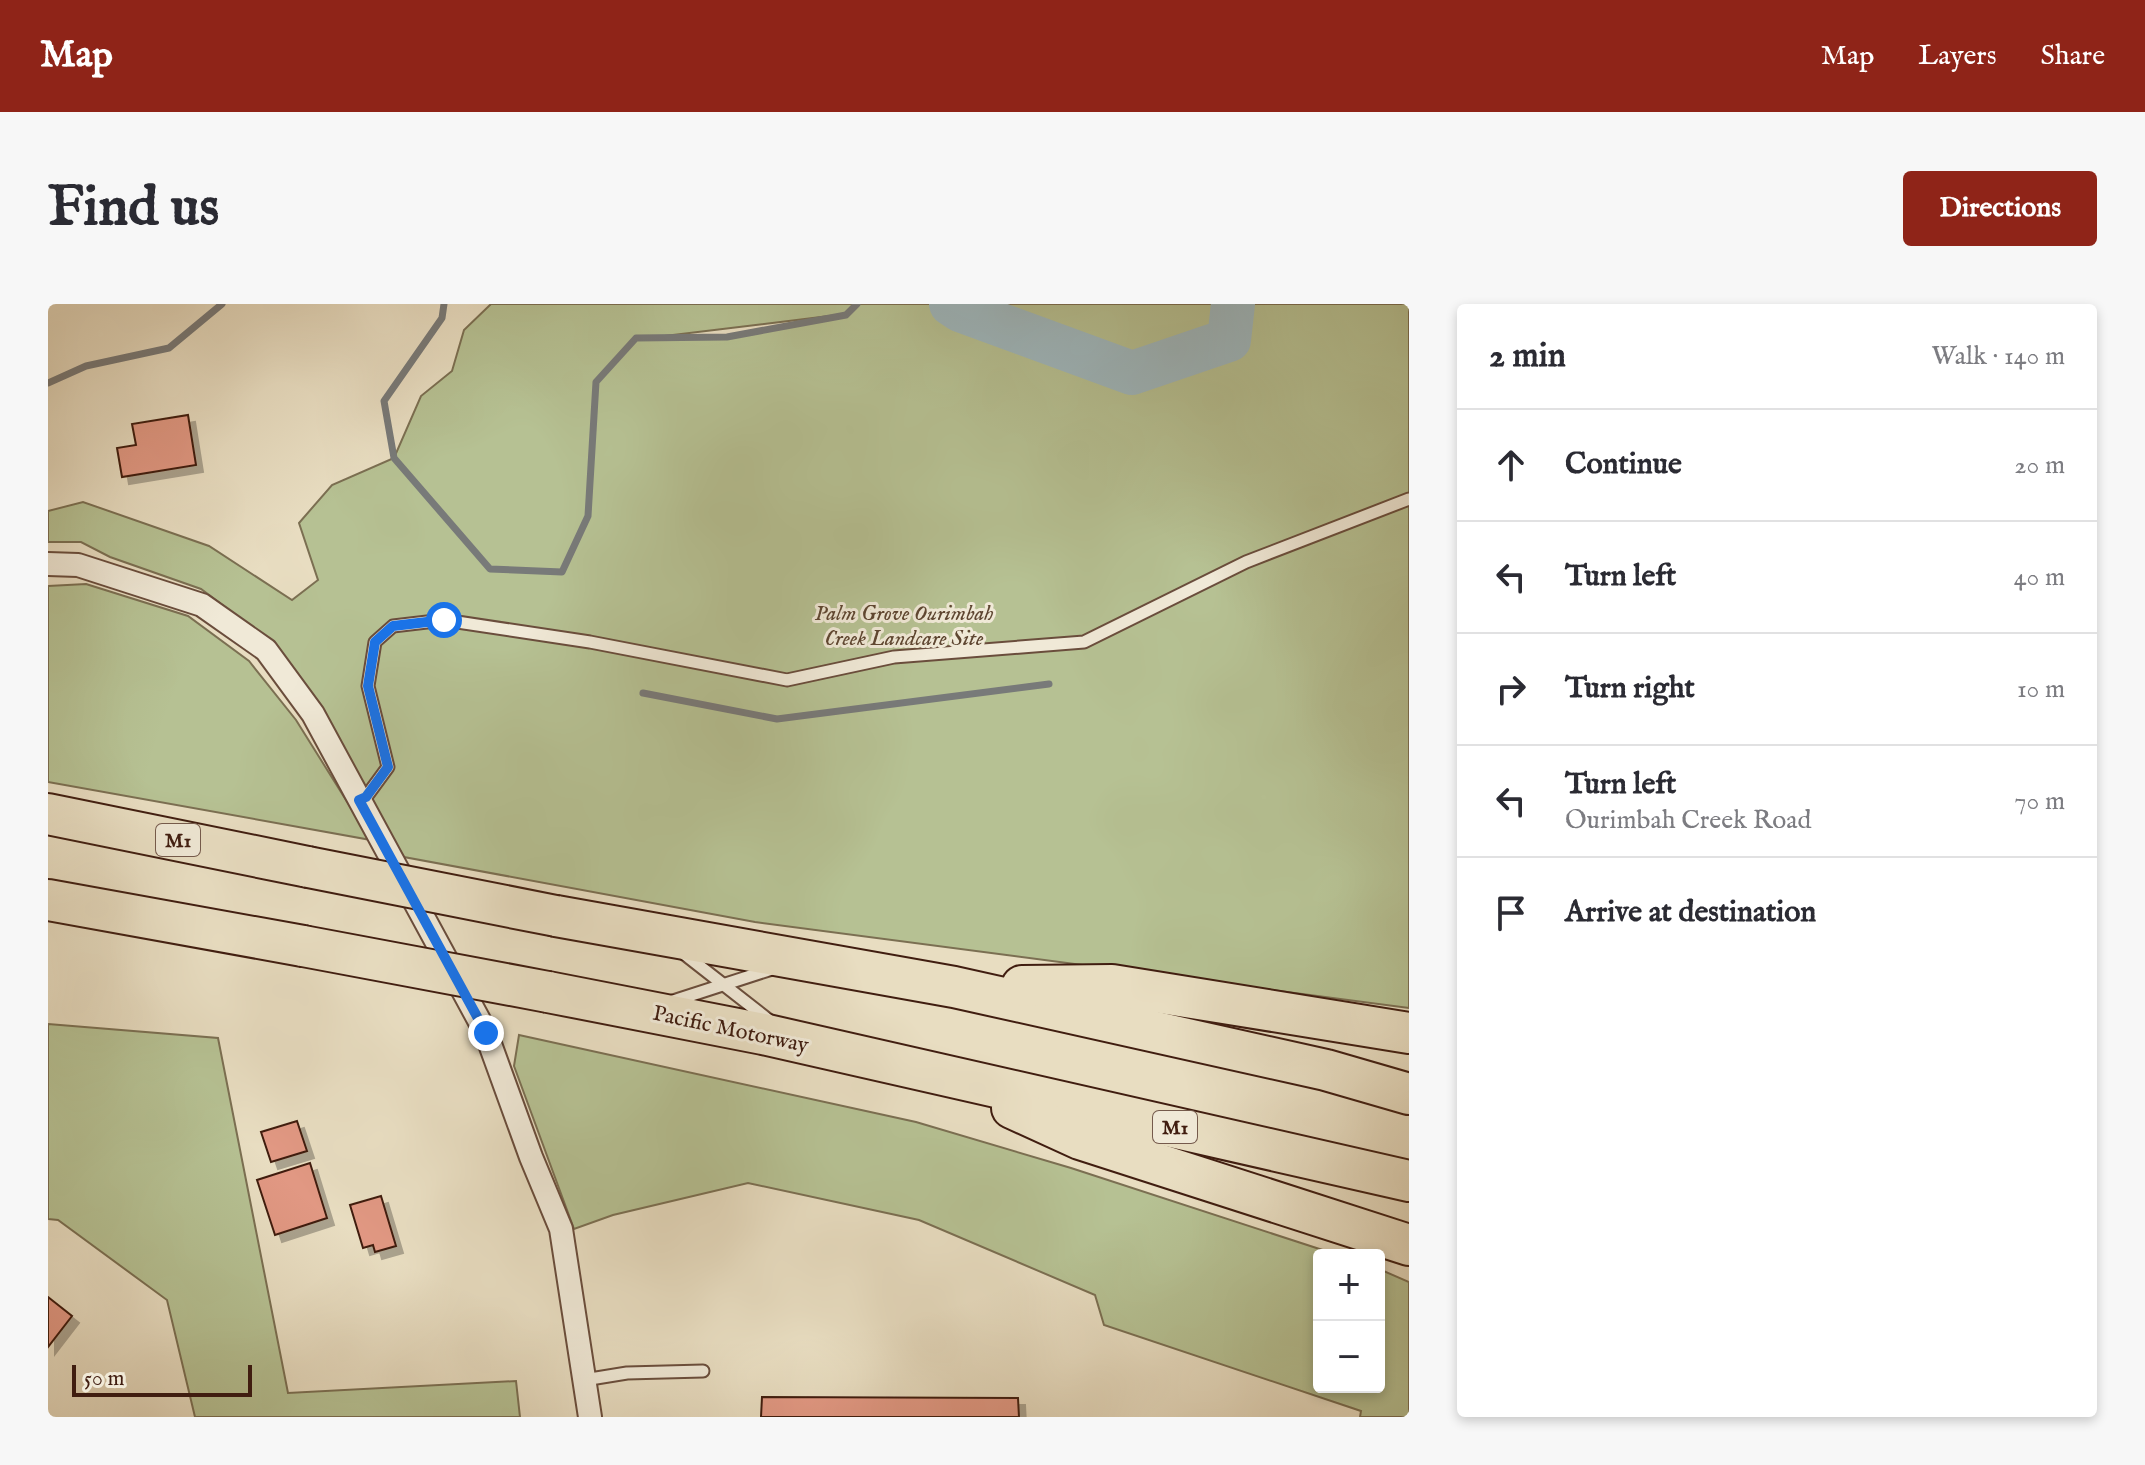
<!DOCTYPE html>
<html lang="en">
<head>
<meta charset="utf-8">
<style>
	:root { --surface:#fff; --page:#f7f7f7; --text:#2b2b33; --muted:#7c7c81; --line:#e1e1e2; --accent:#8f2418 }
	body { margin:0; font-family:"IM FELL English",serif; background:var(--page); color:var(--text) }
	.controls { position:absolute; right:24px; bottom:24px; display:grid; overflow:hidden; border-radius:8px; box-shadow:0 4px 12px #0003 }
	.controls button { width:72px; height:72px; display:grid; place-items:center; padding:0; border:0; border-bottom:2px solid var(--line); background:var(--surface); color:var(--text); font:40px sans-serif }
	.scale { position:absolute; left:24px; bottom:20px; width:180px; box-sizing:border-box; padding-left:8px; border:4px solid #401d10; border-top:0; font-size:22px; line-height:28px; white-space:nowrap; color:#401d10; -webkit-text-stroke:6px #f0e9d7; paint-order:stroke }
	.stop { position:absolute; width:24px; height:24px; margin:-18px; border:6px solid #1a73e8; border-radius:50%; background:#fff }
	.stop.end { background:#1a73e8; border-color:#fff; box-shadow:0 2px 8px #0008 }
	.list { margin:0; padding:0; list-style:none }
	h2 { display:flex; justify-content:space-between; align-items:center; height:104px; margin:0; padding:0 32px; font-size:34px }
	h2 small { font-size:26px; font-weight:400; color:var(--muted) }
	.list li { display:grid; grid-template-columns:52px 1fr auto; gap:24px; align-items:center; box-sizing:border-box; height:112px; padding:0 32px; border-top:2px solid var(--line) }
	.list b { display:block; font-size:30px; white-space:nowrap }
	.list p { margin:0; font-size:26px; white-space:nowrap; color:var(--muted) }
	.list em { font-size:26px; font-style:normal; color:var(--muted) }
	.icon { flex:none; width:44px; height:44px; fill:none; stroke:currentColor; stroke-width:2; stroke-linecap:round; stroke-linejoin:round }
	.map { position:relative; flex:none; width:1361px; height:1113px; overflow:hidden; border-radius:8px }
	header { display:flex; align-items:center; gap:48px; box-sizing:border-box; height:112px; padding:0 40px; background:var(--accent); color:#fff }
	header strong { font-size:38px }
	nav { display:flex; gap:44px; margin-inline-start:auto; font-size:28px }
	.intro { display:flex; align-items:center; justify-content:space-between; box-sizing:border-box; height:192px; padding:0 48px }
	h1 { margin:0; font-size:56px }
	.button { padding:20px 36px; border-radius:8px; background:var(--accent); color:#fff; font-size:28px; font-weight:700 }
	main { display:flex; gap:48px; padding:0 48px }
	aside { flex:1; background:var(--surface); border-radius:8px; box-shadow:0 4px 12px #0003 }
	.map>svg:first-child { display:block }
	.green { fill:#b6c193; stroke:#7b6f52; stroke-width:2; fill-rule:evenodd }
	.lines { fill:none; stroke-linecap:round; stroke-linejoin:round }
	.stream { stroke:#787a79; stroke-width:7 }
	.river { stroke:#9eb8bf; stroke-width:44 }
	.building { fill:#e19883; stroke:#401d10; stroke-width:2; filter:url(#shadow) }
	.lane-casing { stroke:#6a4d3c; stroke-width:15 }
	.street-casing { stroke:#6a4d3c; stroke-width:26 }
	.highway-casing { stroke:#401d10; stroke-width:44 }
	.lane { stroke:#f0e9d7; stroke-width:11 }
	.street { stroke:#f0e9d7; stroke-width:22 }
	.highway { stroke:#e8ddc1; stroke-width:40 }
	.highway-bridge-casing { stroke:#401d10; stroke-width:44; stroke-linecap:butt }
	.highway-bridge { stroke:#e8ddc1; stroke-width:40 }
	.route { stroke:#1a73e8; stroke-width:10 }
	.labels { text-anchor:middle; stroke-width:6; stroke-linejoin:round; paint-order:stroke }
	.shield { fill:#f0e9d7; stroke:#755a4c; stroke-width:2 }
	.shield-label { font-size:20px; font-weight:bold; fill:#401d10 }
	.park-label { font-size:22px; font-style:italic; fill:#5e4631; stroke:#f0e9d7 }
	.street-label { font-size:22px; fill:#401d10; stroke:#f0e9d7 }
</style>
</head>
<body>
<header>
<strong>Map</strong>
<nav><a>Map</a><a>Layers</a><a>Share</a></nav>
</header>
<div class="intro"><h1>Find us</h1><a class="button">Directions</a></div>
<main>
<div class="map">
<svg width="1361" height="1113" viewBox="0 0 1361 1113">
	<defs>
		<filter id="shadow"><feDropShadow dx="7" dy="7" stdDeviation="0" flood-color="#0004"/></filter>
	</defs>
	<rect width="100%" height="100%" fill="#e8ddc1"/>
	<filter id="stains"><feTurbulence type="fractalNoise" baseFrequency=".0025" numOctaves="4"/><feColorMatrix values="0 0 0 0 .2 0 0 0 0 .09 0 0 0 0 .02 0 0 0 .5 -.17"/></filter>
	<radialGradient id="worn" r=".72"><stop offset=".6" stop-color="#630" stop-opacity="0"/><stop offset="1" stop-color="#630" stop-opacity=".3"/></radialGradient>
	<g class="green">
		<path d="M443 0H1361V704L707 618 356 553 222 337 153 285 62 253 33 238H0V207L35 198 161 242 244 296 270 276 251 219 284 181 346 154 373 92 404 67 416 26ZM782 13 679 33 600 34 782 12Z"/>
		<path d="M38 280 140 312 201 357 248 416 323 536 0 478V282Z"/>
		<path d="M0 720 170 734 240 1089 468 1077 472 1113H147L119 996 10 916 0 915Z"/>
		<path d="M471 731 868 818 1023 864 1290 951H1271V1083H1331V965L1361 978V1113H1312L1313 1107 1056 1021 1047 991 871 916 700 879 565 911 526 925 466 762Z"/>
	</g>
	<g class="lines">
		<g class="stream">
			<path d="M396 0 394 14 336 97 346 154 442 265 514 268 540 212 548 78 588 34 679 33 798 11 809 0"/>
			<path d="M0 79 38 62 121 44 174 0"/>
			<path d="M595 389 729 415 1001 380"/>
		</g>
		<path class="river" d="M903 0 912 6 1084 69 1181 36 1185 0"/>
	</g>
	<g class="building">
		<path d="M140 111 148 161 74 173 69 144 88 141 84 120Z"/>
		<path d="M249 817 259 847 223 858 213 828Z"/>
		<path d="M262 859 279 914 227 931 209 876Z"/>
		<path d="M333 892 348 942 327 948 325 941 315 944 302 901Z"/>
		<path d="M0 993 24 1012 0 1043Z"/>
		<path d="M714 1093 970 1094 971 1113H713Z"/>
	</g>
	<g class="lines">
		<defs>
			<g id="lane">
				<path d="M311 495 318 493 340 463 320 382 327 338 345 322 396 316 542 338 739 376 846 353 1036 338 1198 258 1361 195"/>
				<path d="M635 649 722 717"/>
				<path d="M622 698 724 665"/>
				<path d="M536 1076 579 1069 655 1067"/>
			</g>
			<path id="street" d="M0 260 30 261 154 301 218 346 265 410 438 729 483 853 513 925 542 1113"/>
			<g id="highway">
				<path d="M0 510 260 563"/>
				<path d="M0 596 255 642"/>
				<path d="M508 612 906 683 1278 766 1361 790"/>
				<path d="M974 682 1064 681 1361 729"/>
				<path d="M500 688 715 730 1361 877"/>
				<path d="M964 804 1032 835 1361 941"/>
			</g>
		</defs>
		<use href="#lane" class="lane-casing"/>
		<use href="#street" class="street-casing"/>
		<use href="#highway" class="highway-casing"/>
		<use href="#lane" class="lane"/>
		<use href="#street" class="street"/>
		<use href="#highway" class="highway"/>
		<defs>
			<g id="highway-bridge">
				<path d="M260 563 508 612"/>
				<path d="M255 642 500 688"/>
			</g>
		</defs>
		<use href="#highway-bridge" class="highway-bridge-casing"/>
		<use href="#highway-bridge" class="highway-bridge"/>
	</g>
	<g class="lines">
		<path class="route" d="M396 316 345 322 327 338 320 382 340 463 318 493 311 496 438 729"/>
	</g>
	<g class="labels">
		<g class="shield">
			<rect x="108" y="520" width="44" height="32" rx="6"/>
			<rect x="1105" y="807" width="44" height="32" rx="6"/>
		</g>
		<g class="shield-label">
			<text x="130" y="543">M1</text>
			<text x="1127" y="830">M1</text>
		</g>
		<g class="park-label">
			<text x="856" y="316">Palm Grove Ourimbah<tspan x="856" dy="25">Creek Landcare Site</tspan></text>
		</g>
		<g class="street-label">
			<text transform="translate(683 724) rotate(12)" y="8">Pacific Motorway</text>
		</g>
	</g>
	<rect width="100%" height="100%" filter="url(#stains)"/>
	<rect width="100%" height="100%" fill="url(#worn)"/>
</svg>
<div class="controls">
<button>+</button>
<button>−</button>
</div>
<div class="scale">50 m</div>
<div class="stop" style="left:396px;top:316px"></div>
<div class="stop end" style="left:438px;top:729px"></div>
</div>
<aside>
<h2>2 min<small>Walk · 140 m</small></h2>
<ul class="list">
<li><svg class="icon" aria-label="ahead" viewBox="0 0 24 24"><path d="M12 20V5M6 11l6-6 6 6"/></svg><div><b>Continue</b></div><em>20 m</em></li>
<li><svg class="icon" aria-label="left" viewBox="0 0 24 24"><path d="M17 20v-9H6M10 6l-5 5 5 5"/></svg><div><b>Turn left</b></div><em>40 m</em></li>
<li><svg class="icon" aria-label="right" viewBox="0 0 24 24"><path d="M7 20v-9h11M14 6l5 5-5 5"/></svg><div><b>Turn right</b></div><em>10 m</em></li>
<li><svg class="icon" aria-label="left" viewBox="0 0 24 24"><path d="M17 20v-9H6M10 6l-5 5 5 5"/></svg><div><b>Turn left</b><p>Ourimbah Creek Road</p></div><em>70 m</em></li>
<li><svg class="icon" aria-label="arrive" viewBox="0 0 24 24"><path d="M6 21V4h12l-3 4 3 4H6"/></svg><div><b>Arrive at destination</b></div></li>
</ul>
</aside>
</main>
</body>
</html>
